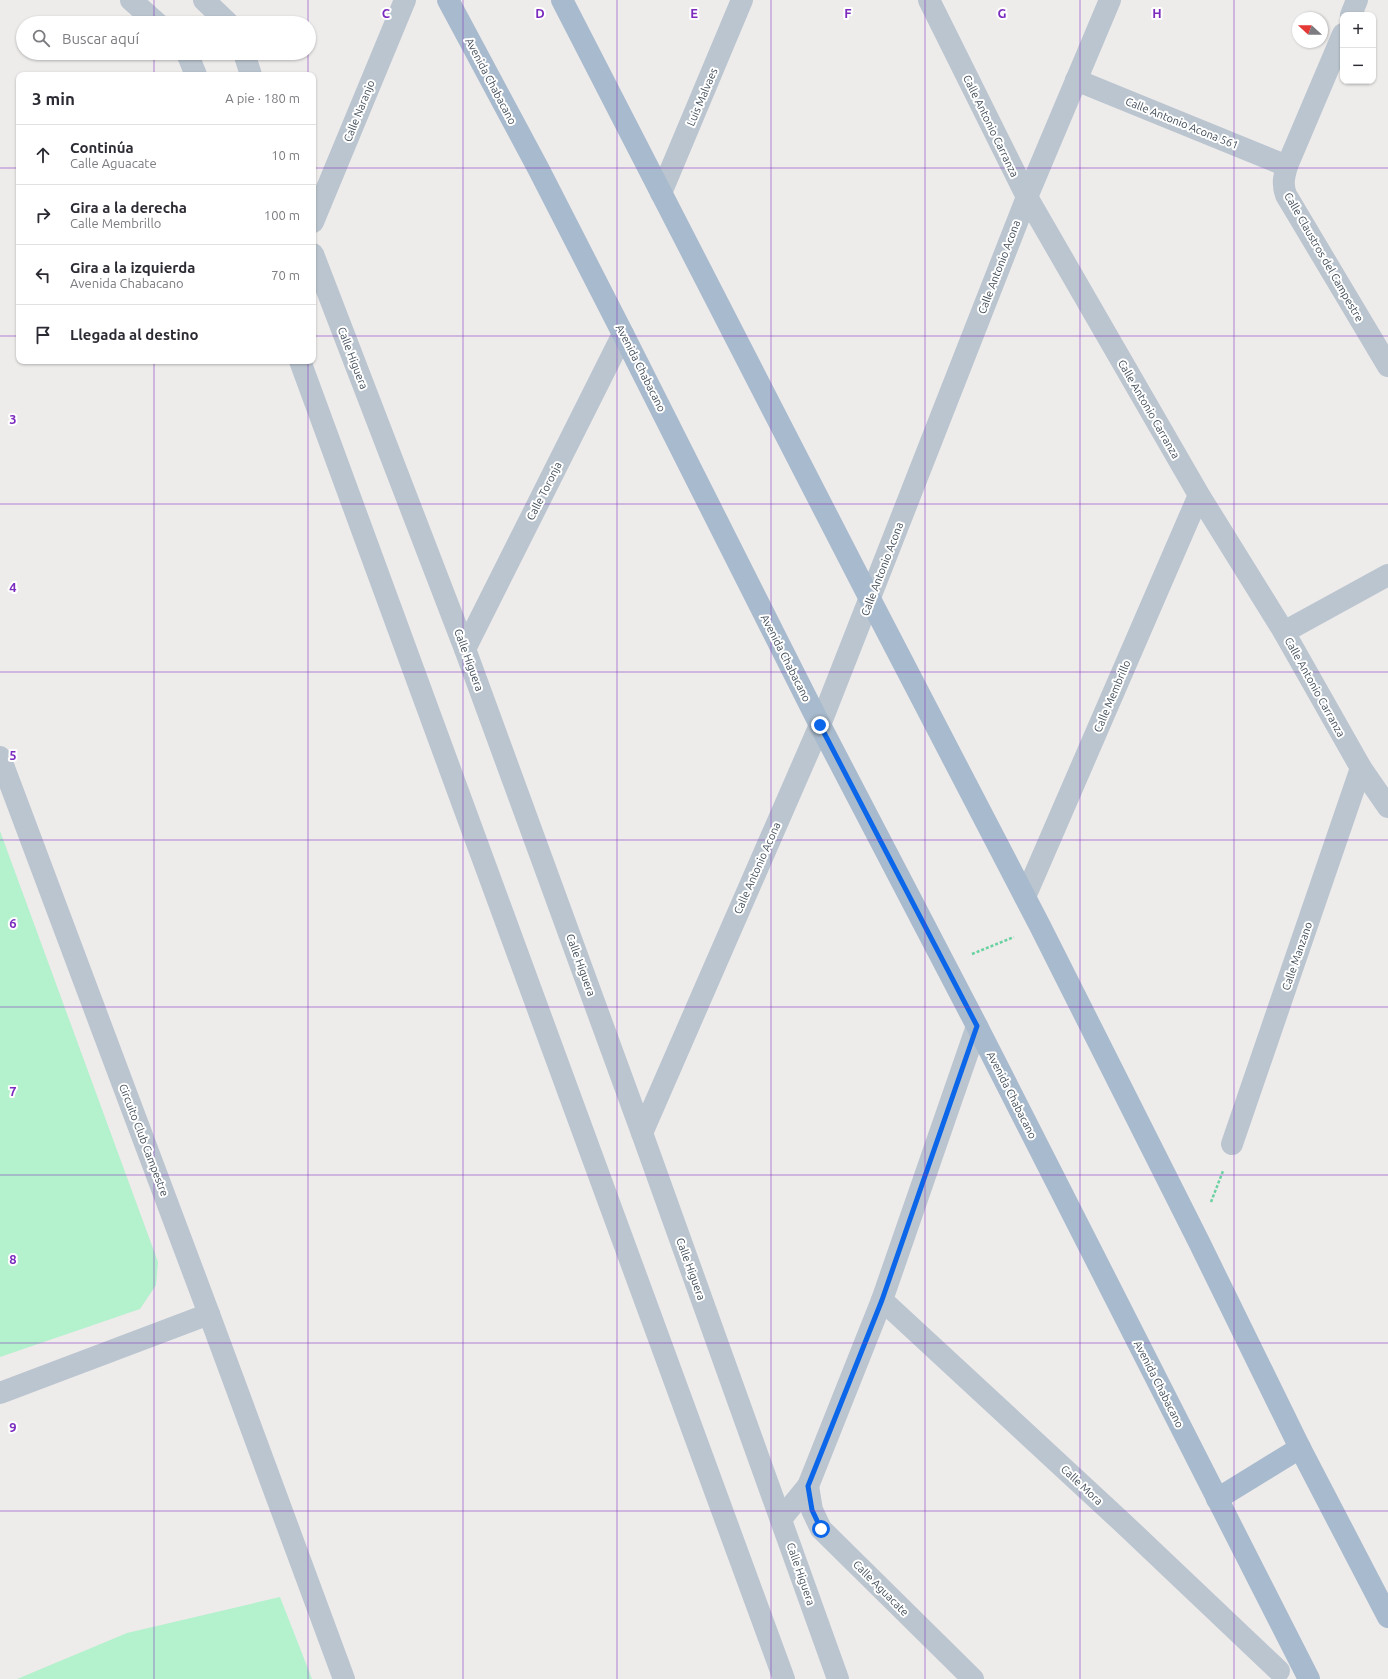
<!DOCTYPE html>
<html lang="es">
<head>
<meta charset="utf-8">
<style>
	:root { --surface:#fff; --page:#f2f2f3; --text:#2b2b33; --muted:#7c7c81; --line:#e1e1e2 }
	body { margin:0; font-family:Ubuntu,sans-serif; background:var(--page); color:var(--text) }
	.controls { position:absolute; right:12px; top:12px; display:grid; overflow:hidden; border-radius:8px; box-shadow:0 1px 3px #0004 }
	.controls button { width:36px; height:36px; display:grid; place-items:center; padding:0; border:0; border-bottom:1px solid var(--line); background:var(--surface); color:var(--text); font:20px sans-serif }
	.compass { position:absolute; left:1292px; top:12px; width:36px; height:36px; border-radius:50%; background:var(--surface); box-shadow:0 1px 3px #0004; rotate:291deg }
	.stop { position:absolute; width:12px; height:12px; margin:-9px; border:3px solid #0b66e9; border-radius:50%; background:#fff }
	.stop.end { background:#0b66e9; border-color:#fff; box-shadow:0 1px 4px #0008 }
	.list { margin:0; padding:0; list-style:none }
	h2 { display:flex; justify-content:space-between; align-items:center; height:52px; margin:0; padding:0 16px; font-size:17px }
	h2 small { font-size:13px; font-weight:400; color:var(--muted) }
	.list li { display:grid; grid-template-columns:26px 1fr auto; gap:12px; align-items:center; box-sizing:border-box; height:60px; padding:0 16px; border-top:1px solid var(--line) }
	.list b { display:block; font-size:15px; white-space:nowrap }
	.list p { margin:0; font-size:13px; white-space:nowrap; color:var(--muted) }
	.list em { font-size:13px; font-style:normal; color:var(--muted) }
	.icon { flex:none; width:22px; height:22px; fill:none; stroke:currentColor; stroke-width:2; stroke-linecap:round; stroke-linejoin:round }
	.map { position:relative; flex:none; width:1388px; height:1679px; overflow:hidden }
	.search { position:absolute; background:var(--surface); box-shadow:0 1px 3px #0004; left:16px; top:16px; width:300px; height:44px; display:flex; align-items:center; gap:10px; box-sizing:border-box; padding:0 14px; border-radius:22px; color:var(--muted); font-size:15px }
	.panel { position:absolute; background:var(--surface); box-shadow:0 1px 3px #0004; left:16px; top:72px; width:300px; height:292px; border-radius:8px }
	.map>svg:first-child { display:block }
	.green { fill:#b4f1cd }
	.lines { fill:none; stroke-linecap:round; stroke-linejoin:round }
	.path { stroke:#6ad2a1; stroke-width:2.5; stroke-dasharray:3 2; stroke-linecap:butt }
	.minor { stroke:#bac5cf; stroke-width:22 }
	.major { stroke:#a8bacd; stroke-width:22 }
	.route { stroke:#0b66e9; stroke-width:5 }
	.grid { fill:none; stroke:#7b2cbf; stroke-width:1; stroke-opacity:0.55 }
	.labels { text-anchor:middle; stroke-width:4; stroke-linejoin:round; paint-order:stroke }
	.street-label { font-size:11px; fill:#424e5a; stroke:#fff }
	.grid-label { font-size:13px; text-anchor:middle; font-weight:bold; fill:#7b2cbf; stroke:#fff; stroke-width:4; stroke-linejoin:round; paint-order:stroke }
</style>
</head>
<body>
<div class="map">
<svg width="1388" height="1679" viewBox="0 0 1388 1679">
	<rect width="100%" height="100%" fill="#eeebeb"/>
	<g class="green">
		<path d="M0 831 158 1262 156 1285 140 1309 0 1357Z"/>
		<path d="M280 1597 312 1679H17L127 1633Z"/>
	</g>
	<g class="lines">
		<g class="path">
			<path d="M972 954 1014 937"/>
			<path d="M1211 1202 1223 1171"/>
		</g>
		<g class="minor">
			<path d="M131 0 157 23"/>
			<path d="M204 0 228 23"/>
			<path d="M929 0 1027 197 1199 495 1284 632 1361 768 1388 807"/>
			<path d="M1351 15 1357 0"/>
			<path d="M1343 34 1287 166C1284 177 1282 184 1286 195L1388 366"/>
			<path d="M187 53 196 75"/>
			<path d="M244 53 251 75"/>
			<path d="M1076 80 1287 166"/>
			<path d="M661 193 742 0"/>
			<path d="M313 222 405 0"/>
			<path d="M313 254 465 649 642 1133 838 1679"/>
			<path d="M300 361 784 1679"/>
			<path d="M1284 632 1388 575"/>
			<path d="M465 649 623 334"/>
			<path d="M0 757 209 1314 344 1679"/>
			<path d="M1025 897 1199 495"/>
			<path d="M642 1133 820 725 1027 197 1110 0"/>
			<path d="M1232 1144 1361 768"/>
			<path d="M882 1300 1123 1523 1279 1671"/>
			<path d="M0 1393 209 1314"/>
			<path d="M808 1486 812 1510 821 1529 973 1679"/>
			<path d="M781 1519 808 1486 882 1300 977 1026"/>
		</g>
		<g class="major">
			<path d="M448 0 538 168 623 334 820 725 977 1026 1309 1679"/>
			<path d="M562 0 870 599 1040 926 1198 1240 1300 1448 1388 1617"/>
			<path d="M1217 1499 1300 1448"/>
		</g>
	</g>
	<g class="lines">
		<path class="route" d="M820 725 977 1026 882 1300 808 1486 812 1510 821 1529"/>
	</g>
	<path class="grid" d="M154 0V23M308 0V23M463 0V1679M617 0V1679M771 0V1679M925 0V1679M1080 0V1679M1234 0V1679M154 53V75M308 53V75M0 168H19M313 168H1388M0 336H19M313 336H1388M154 361V1679M308 361V1679M0 504H1388M0 672H1388M0 840H1388M0 1007H1388M0 1175H1388M0 1343H1388M0 1511H1388"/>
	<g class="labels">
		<g class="street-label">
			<text transform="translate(491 81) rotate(62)" y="4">Avenida Chabacano</text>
			<text transform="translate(702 97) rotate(-67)" y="4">Luis Malvaes</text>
			<text transform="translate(359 111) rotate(-68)" y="4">Calle Naranjo</text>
			<text transform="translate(1182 123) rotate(22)" y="4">Calle Antonio Acona 561</text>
			<text transform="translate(991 126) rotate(64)" y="4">Calle Antonio Carranza</text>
			<text transform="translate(1324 257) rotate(60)" y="4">Calle Claustros del Campestre</text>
			<text transform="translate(999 267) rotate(-69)" y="4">Calle Antonio Acona</text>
			<text transform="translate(353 358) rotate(69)" y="4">Calle Higuera</text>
			<text transform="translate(641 368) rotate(63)" y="4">Avenida Chabacano</text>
			<text transform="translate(1149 409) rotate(60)" y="4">Calle Antonio Carranza</text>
			<text transform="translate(544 491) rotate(-63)" y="4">Calle Toronja</text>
			<text transform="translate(882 569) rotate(-69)" y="4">Calle Antonio Acona</text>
			<text transform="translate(786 658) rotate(63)" y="4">Avenida Chabacano</text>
			<text transform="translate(469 660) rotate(70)" y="4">Calle Higuera</text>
			<text transform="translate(1315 687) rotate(61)" y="4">Calle Antonio Carranza</text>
			<text transform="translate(1112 696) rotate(-67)" y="4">Calle Membrillo</text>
			<text transform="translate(757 868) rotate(-66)" y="4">Calle Antonio Acona</text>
			<text transform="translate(1297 956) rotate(-71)" y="4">Calle Manzano</text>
			<text transform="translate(581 965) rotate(70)" y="4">Calle Higuera</text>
			<text transform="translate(1012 1095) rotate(63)" y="4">Avenida Chabacano</text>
			<text transform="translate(144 1140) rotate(69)" y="4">Circuito Club Campestre</text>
			<text transform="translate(691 1269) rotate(70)" y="4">Calle Higuera</text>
			<text transform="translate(1159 1384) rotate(63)" y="4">Avenida Chabacano</text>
			<text transform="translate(1082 1485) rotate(43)" y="4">Calle Mora</text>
			<text transform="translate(801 1574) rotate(71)" y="4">Calle Higuera</text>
			<text transform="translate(881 1588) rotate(45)" y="4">Calle Aguacate</text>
		</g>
	</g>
	<g class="grid-label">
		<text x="386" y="18">C</text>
		<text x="540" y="18">D</text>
		<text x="694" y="18">E</text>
		<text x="848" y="18">F</text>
		<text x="1002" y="18">G</text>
		<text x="1157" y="18">H</text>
		<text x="13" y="424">3</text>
		<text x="13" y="592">4</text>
		<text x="13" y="760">5</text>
		<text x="13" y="928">6</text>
		<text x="13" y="1096">7</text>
		<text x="13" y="1264">8</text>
		<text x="13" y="1432">9</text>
	</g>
</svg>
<div class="controls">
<button>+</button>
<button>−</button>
</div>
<svg class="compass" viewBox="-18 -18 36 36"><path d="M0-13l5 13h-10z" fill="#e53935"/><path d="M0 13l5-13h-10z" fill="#7c7c81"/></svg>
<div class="stop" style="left:821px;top:1529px"></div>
<div class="stop end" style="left:820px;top:725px"></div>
<div class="search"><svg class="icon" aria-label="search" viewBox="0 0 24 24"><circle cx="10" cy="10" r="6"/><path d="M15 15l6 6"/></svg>Buscar aquí</div>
<section class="panel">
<h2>3 min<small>A pie · 180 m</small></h2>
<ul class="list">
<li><svg class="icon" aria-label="ahead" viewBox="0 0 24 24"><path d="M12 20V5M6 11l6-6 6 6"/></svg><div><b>Continúa</b><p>Calle Aguacate</p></div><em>10 m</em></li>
<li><svg class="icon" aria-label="right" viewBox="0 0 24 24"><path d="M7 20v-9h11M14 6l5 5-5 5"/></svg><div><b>Gira a la derecha</b><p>Calle Membrillo</p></div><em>100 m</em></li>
<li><svg class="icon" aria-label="left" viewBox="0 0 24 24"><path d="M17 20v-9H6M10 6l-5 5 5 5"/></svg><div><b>Gira a la izquierda</b><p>Avenida Chabacano</p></div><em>70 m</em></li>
<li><svg class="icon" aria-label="arrive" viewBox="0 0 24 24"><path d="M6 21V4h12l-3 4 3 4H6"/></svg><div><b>Llegada al destino</b></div></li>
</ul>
</section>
</div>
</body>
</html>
